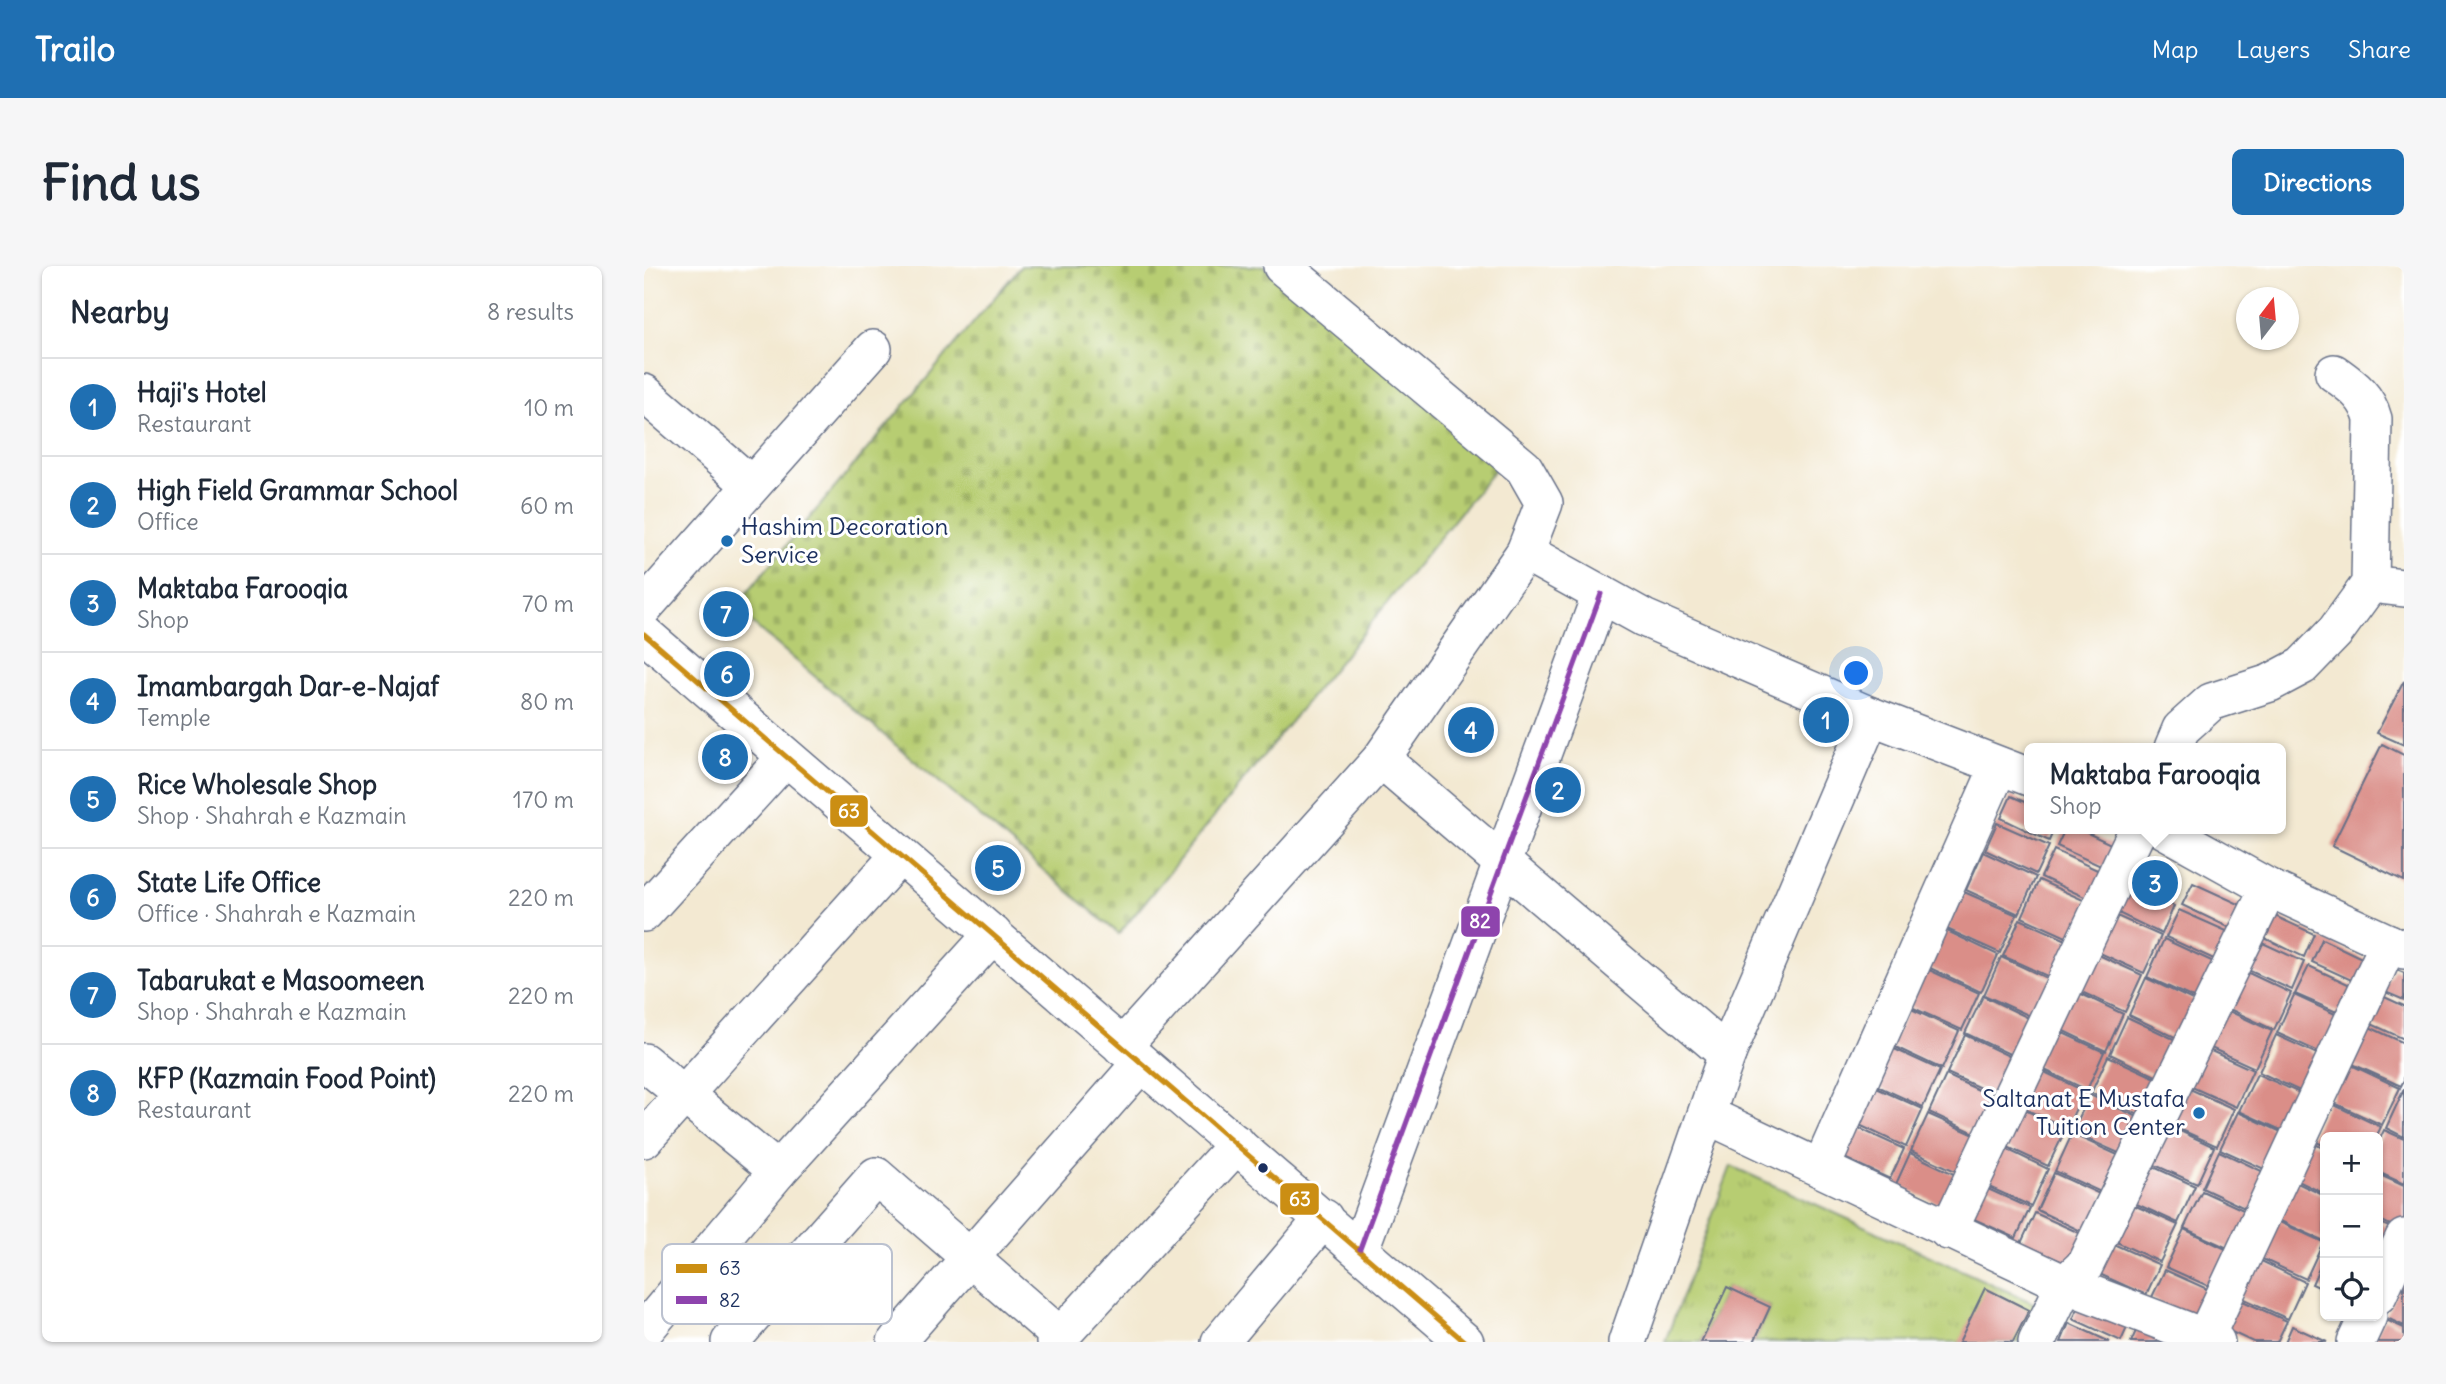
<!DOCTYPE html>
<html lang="en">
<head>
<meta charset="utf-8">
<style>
	:root { --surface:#fff; --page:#f6f6f7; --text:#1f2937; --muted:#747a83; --line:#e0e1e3; --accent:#1f6fb2 }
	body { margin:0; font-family:Delius,sans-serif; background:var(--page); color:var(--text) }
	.controls { position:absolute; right:21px; bottom:21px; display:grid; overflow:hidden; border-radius:10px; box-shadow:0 2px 5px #0004 }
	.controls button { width:63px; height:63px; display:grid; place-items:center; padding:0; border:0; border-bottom:2px solid var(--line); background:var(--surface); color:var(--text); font:35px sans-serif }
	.compass { position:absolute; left:1592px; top:21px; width:63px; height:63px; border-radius:50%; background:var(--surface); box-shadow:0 2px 5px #0004; rotate:16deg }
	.you { position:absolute; left:1213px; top:408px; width:24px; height:24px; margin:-18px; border:5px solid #fff; border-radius:50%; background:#1a73e8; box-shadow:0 0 0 10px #1a73e833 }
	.badge { display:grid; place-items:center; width:46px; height:46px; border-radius:50%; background:var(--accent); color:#fff; font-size:23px; font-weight:700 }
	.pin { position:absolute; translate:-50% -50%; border:4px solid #fff; box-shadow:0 2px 7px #0006 }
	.popup { position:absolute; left:1380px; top:477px; width:262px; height:91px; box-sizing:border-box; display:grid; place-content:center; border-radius:10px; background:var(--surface); filter:drop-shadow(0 2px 5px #0005); font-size:23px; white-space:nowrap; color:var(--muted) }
	.popup b { font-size:26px; color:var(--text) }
	.popup::after { content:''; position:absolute; left:50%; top:100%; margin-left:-14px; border:14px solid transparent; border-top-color:var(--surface) }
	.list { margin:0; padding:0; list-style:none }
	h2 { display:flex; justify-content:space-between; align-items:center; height:91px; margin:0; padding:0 28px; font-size:30px }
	h2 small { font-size:23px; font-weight:400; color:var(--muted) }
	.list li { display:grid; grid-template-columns:46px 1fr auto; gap:21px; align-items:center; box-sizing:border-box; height:98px; padding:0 28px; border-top:2px solid var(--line) }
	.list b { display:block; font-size:26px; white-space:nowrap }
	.list p { margin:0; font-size:23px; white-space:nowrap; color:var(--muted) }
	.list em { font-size:23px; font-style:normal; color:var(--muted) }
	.icon { flex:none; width:38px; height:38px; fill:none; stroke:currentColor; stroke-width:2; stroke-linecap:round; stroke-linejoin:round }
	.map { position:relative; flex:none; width:1760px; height:1076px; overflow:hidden; border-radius:10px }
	header { display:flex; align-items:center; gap:42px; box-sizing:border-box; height:98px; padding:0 35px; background:var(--accent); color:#fff }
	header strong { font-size:33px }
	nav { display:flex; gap:38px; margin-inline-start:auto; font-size:24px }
	.intro { display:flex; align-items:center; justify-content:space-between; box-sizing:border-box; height:168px; padding:0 42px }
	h1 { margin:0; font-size:49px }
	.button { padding:18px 32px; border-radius:10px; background:var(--accent); color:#fff; font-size:24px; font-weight:700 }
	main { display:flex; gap:42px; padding:0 42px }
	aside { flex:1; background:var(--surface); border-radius:10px; box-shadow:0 2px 5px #0004 }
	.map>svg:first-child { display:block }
	.grass { fill:url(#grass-tufts); stroke:#697e68; stroke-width:2 }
	.cemetery { fill:url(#cemetery-stones); stroke:#697e68; stroke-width:2 }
	.building { fill:#da8e88 }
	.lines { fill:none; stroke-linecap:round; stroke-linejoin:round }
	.street-casing { stroke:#677087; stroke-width:40 }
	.street { stroke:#fff; stroke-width:37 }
	.bus-1-casing { stroke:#fff; stroke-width:10 }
	.bus-2-casing { stroke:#fff; stroke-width:10 }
	.bus-1 { stroke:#cb8e13; stroke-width:5 }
	.bus-2 { stroke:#8e44ad; stroke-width:5 }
	.poi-dot { fill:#1f6fb2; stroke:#fff; stroke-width:2.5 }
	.bus-dot { fill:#1b2f5e; stroke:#fff; stroke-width:2.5 }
	.labels { text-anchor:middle; stroke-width:6; stroke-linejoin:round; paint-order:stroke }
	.poi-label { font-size:24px; fill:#1b2f5e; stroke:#fff; text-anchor:start }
	.key { fill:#fff; stroke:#bbc1cf; stroke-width:2 }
	.key-label { font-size:19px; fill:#1b2f5e }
	.line-badge { stroke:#fff; stroke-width:2.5 }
	.badge-label { font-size:19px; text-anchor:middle; font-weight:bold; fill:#fff }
</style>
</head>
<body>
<header>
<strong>Trailo</strong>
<nav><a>Map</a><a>Layers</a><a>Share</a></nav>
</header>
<div class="intro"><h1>Find us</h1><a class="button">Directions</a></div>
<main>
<aside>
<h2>Nearby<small>8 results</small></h2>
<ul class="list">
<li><span class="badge">1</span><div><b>Haji's Hotel</b><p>Restaurant</p></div><em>10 m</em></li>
<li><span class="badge">2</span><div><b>High Field Grammar School</b><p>Office</p></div><em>60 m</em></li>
<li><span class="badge">3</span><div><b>Maktaba Farooqia</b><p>Shop</p></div><em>70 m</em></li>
<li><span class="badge">4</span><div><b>Imambargah Dar-e-Najaf</b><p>Temple</p></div><em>80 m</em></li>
<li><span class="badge">5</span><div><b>Rice Wholesale Shop</b><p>Shop · Shahrah e Kazmain</p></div><em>170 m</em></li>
<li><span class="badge">6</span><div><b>State Life Office</b><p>Office · Shahrah e Kazmain</p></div><em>220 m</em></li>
<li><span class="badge">7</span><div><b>Tabarukat e Masoomeen</b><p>Shop · Shahrah e Kazmain</p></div><em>220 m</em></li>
<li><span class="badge">8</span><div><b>KFP (Kazmain Food Point)</b><p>Restaurant</p></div><em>220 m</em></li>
</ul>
</aside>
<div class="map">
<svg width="1760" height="1076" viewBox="0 0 1760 1076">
	<defs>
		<pattern id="grass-tufts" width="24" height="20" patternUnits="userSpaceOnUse" patternTransform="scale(1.75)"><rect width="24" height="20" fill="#b7cd72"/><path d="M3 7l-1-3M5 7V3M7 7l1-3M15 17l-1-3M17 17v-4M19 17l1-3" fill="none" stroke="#9db065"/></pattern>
		<pattern id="cemetery-stones" width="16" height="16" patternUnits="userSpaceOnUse" patternTransform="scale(1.75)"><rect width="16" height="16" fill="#b7cd72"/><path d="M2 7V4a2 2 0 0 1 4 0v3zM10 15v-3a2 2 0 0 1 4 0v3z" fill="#9db065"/></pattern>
	</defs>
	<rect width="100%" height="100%" fill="#fff"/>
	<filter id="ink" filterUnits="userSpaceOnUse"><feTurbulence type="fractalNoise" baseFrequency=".0143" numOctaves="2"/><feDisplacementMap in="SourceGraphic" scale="14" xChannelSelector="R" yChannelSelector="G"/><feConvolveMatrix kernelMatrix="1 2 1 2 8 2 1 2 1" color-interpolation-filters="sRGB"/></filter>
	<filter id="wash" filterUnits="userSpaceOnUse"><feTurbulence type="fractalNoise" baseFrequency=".00686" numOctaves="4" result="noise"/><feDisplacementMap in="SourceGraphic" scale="28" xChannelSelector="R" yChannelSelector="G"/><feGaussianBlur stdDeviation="1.57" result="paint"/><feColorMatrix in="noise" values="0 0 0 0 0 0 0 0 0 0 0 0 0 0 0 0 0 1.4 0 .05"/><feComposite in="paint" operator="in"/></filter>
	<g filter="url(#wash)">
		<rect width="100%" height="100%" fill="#f3e9d2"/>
		<path class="grass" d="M1087 900 1394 1039 1376 1076H1110L1126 1041 1083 1021 1057 1076H1021Z"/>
		<path class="cemetery" d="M377 0H620L857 196 475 668 90 342Z"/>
		<g id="blocks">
			<g class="building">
				<path d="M1760 415V479L1733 467Z"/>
				<path d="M1738 478 1760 489V615L1688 580Z"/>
				<path d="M1367 530 1385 538V563H1410L1405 575 1357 552Z"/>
				<path d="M1353 557 1405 580 1392 608 1341 584Z"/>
				<path d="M1421 563H1435L1471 580 1461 602 1413 580Z"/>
				<path d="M1410 584 1462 608 1449 635 1397 611Z"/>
				<path d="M1339 586 1392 611 1375 648 1322 624Z"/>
				<path d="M1395 614 1448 638 1431 675 1378 651Z"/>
				<path d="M1479 616 1530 640 1518 668 1466 643Z"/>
				<path d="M1549 617 1597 639 1586 662 1538 639Z"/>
				<path d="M1320 626 1373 649 1356 687 1303 663Z"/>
				<path d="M1535 644 1587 667 1574 695 1522 671Z"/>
				<path d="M1464 646 1517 670 1500 707 1447 683Z"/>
				<path d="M1622 646 1670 668 1660 691 1612 668Z"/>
				<path d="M1376 653 1429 677 1412 714 1359 690Z"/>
				<path d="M1301 664 1354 689 1337 726 1284 701Z"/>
				<path d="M1608 672 1660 696 1648 724 1595 700Z"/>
				<path d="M1520 673 1574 698 1556 735 1503 711Z"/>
				<path d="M1678 673 1726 696 1716 718 1668 696Z"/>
				<path d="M1446 685 1498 709 1481 746 1429 722Z"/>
				<path d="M1357 691 1411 716 1393 753 1340 729Z"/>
				<path d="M1665 700 1717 724 1704 751 1651 728Z"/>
				<path d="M1594 702 1647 727 1630 764 1577 739Z"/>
				<path d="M1283 703 1335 727 1318 764 1265 740Z"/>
				<path d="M1750 703 1760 707V734L1739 725Z"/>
				<path d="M1502 712 1555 737 1537 774 1485 749Z"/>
				<path d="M1427 723 1479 748 1462 785 1409 760Z"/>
				<path d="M1650 729 1704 754 1686 791 1633 767Z"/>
				<path d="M1736 729 1760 740V773L1723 756Z"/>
				<path d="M1339 730 1391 755 1374 792 1321 767Z"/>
				<path d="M1576 741 1628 765 1611 802 1558 778Z"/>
				<path d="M1265 742 1315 765 1298 803 1247 779Z"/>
				<path d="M1483 751 1536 776 1518 813 1466 788Z"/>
				<path d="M1721 759 1760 777V814L1757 820 1704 796Z"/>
				<path d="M1408 762 1460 786 1443 824 1390 799Z"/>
				<path d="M1321 769 1371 793 1354 830 1303 807Z"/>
				<path d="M1632 769 1684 793 1667 830 1615 806Z"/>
				<path d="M1556 780 1609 804 1592 841 1539 817Z"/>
				<path d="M1246 781 1296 804 1279 841 1229 818Z"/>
				<path d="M1464 790 1516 814 1499 851 1447 827Z"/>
				<path d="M1703 797 1756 822 1738 859 1686 835Z"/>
				<path d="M1390 801 1440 825 1423 862 1372 839Z"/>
				<path d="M1613 808 1665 831 1648 869 1595 845Z"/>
				<path d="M1302 809 1352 832 1335 869 1285 846Z"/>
				<path d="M1537 819 1590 843 1573 880 1520 856Z"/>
				<path d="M1228 820 1279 843 1262 881 1211 857Z"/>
				<path d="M1760 823V871L1742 862Z"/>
				<path d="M1446 829 1496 852 1479 889 1428 866Z"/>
				<path d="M1684 836 1737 861 1732 871H1681V880L1666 873Z"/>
				<path d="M1372 840 1422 863 1404 900 1355 877Z"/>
				<path d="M1594 846 1646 870 1629 907 1576 883Z"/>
				<path d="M1284 848 1335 871 1318 908 1267 885Z"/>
				<path d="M1519 857 1570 881 1553 918 1502 895Z"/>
				<path d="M1210 860 1260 883 1246 913 1196 890Z"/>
				<path d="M1740 864 1760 873V918L1734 906V877Z"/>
				<path d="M1428 868 1478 891 1461 928 1411 905Z"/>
				<path d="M1665 875 1681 883V928L1648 912Z"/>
				<path d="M1354 879 1404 903 1387 940 1336 917Z"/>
				<path d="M1575 885 1626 909 1609 946 1558 922Z"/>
				<path d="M1266 887 1316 911 1302 941 1252 918Z"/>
				<path d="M1501 897 1551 920 1534 957 1484 934Z"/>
				<path d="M1410 907 1460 930 1443 968 1393 944Z"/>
				<path d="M1734 908 1760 920V956L1756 964 1734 953Z"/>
				<path d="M1647 914 1681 930 1680 975 1630 952Z"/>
				<path d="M1335 919 1386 942 1372 972 1321 949Z"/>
				<path d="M1558 925 1608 948 1590 985 1540 962Z"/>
				<path d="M1483 936 1534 959 1516 996 1466 973Z"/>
				<path d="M1391 947 1442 970 1428 1000 1377 977Z"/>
				<path d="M1629 953 1679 976 1662 1013 1612 990Z"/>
				<path d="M1734 956 1754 965 1734 1001Z"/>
				<path d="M1540 963 1590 987 1573 1024 1522 1001Z"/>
				<path d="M1465 976 1516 999 1502 1029 1451 1006Z"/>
				<path d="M1681 989V1024L1668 1018Z"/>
				<path d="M1611 992 1661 1016 1644 1053 1594 1030Z"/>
				<path d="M1521 1004 1572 1027 1558 1057 1507 1033Z"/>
				<path d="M1760 1010V1060L1741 1051Z"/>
				<path d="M1083 1021 1126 1041 1110 1076H1057Z"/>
				<path d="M1341 1022 1385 1044 1369 1076H1315Z"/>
				<path d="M1439 1031 1487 1053 1477 1075 1429 1053Z"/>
				<path d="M1592 1032 1643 1055 1633 1076H1609L1579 1062Z"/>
				<path d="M1740 1053 1760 1062V1076H1729Z"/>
				<path d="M1425 1057 1466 1076H1417Z"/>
				<path d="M1495 1058 1533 1076H1487Z"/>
				<path d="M1648 1060 1683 1076H1641Z"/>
			</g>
		</g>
	</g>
	<g filter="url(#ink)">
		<use href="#blocks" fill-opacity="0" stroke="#677087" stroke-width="2"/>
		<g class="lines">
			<defs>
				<g id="street">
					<path d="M0 127 106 218"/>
					<path d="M881 286 1000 352 1227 450 1385 511"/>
					<path d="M1726 318 1760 322"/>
					<path d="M0 341 229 83"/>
					<path d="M0 368 821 1076"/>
					<path d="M1529 482 1537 463 1567 436 1626 417 1658 400 1691 366 1726 318 1729 153C1723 130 1708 120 1690 107"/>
					<path d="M737 493 1083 788"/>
					<path d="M1519 563 1625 622 1760 684"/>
					<path d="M0 647 142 491"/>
					<path d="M478 781 737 493 881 286 900 237 880 202 638 0"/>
					<path d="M0 796 134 905"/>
					<path d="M1063 849 1421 1018 1572 1076"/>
					<path d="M0 873 256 589"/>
					<path d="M1178 900 1355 500"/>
					<path d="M1304 965 1494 563"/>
					<path d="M716 983 957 328"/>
					<path d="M1430 1021 1625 622"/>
					<path d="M1734 1029 1760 972"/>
					<path d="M0 1065 134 905 349 668"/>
					<path d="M86 1076 232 910 416 1070"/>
					<path d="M252 1076 497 797"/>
					<path d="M411 1076 593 878"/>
					<path d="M576 1076 680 952"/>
					<path d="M983 1076 1083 788 1227 450"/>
					<path d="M1393 1076 1421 1018 1437 1003"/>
					<path d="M1559 1076 1745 677"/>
					<path d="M1712 1076 1724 1050"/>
				</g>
			</defs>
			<use href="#street" class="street-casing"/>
			<use href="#street" class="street"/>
			<defs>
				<path id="bus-1" d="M0 368 821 1076"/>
				<path id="bus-2" d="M716 983 957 328"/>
			</defs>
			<use href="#bus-1" class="bus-1-casing"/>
			<use href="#bus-2" class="bus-2-casing"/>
			<use href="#bus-1" class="bus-1"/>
			<use href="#bus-2" class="bus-2"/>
		</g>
	</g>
	<g class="poi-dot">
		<circle cx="83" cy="275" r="7"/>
		<circle cx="1555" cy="847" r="7"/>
	</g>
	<circle class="bus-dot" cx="619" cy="902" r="6"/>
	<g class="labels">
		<g class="poi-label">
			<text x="97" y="269">Hashim Decoration<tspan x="97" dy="28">Service</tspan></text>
			<text x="1541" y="841" text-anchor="end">Saltanat E Mustafa<tspan x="1541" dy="28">Tuition Center</tspan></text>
		</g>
	</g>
	<rect x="18" y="978" width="230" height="80" rx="10" class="key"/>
	<rect x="32" y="998" width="31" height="9" fill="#cb8e13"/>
	<rect x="32" y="1030" width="31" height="8" fill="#8e44ad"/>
	<g class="key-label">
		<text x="75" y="1009">63</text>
		<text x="75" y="1041">82</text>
	</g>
	<g class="line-badge">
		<rect x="185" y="528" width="40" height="34" rx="7" fill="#cb8e13"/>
		<rect x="816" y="639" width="41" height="33" rx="7" fill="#8e44ad"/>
		<rect x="635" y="916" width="41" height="34" rx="7" fill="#cb8e13"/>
	</g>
	<g class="badge-label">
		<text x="205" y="552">63</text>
		<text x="836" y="662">82</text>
		<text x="656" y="940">63</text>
	</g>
</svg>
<div class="controls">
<button>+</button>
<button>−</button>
<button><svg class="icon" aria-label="locate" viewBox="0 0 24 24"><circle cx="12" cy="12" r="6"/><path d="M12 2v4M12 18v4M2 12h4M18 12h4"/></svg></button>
</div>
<svg class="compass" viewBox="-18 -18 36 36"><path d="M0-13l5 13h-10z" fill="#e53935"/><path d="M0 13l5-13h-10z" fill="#747a83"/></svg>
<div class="you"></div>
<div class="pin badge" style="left:1182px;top:454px">1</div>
<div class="pin badge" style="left:914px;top:524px">2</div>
<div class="pin badge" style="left:1511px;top:617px">3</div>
<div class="popup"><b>Maktaba Farooqia</b>Shop</div>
<div class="pin badge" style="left:827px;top:464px">4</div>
<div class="pin badge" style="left:354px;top:602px">5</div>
<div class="pin badge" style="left:83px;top:408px">6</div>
<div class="pin badge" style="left:82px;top:348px">7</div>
<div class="pin badge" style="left:81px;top:491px">8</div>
</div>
</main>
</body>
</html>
